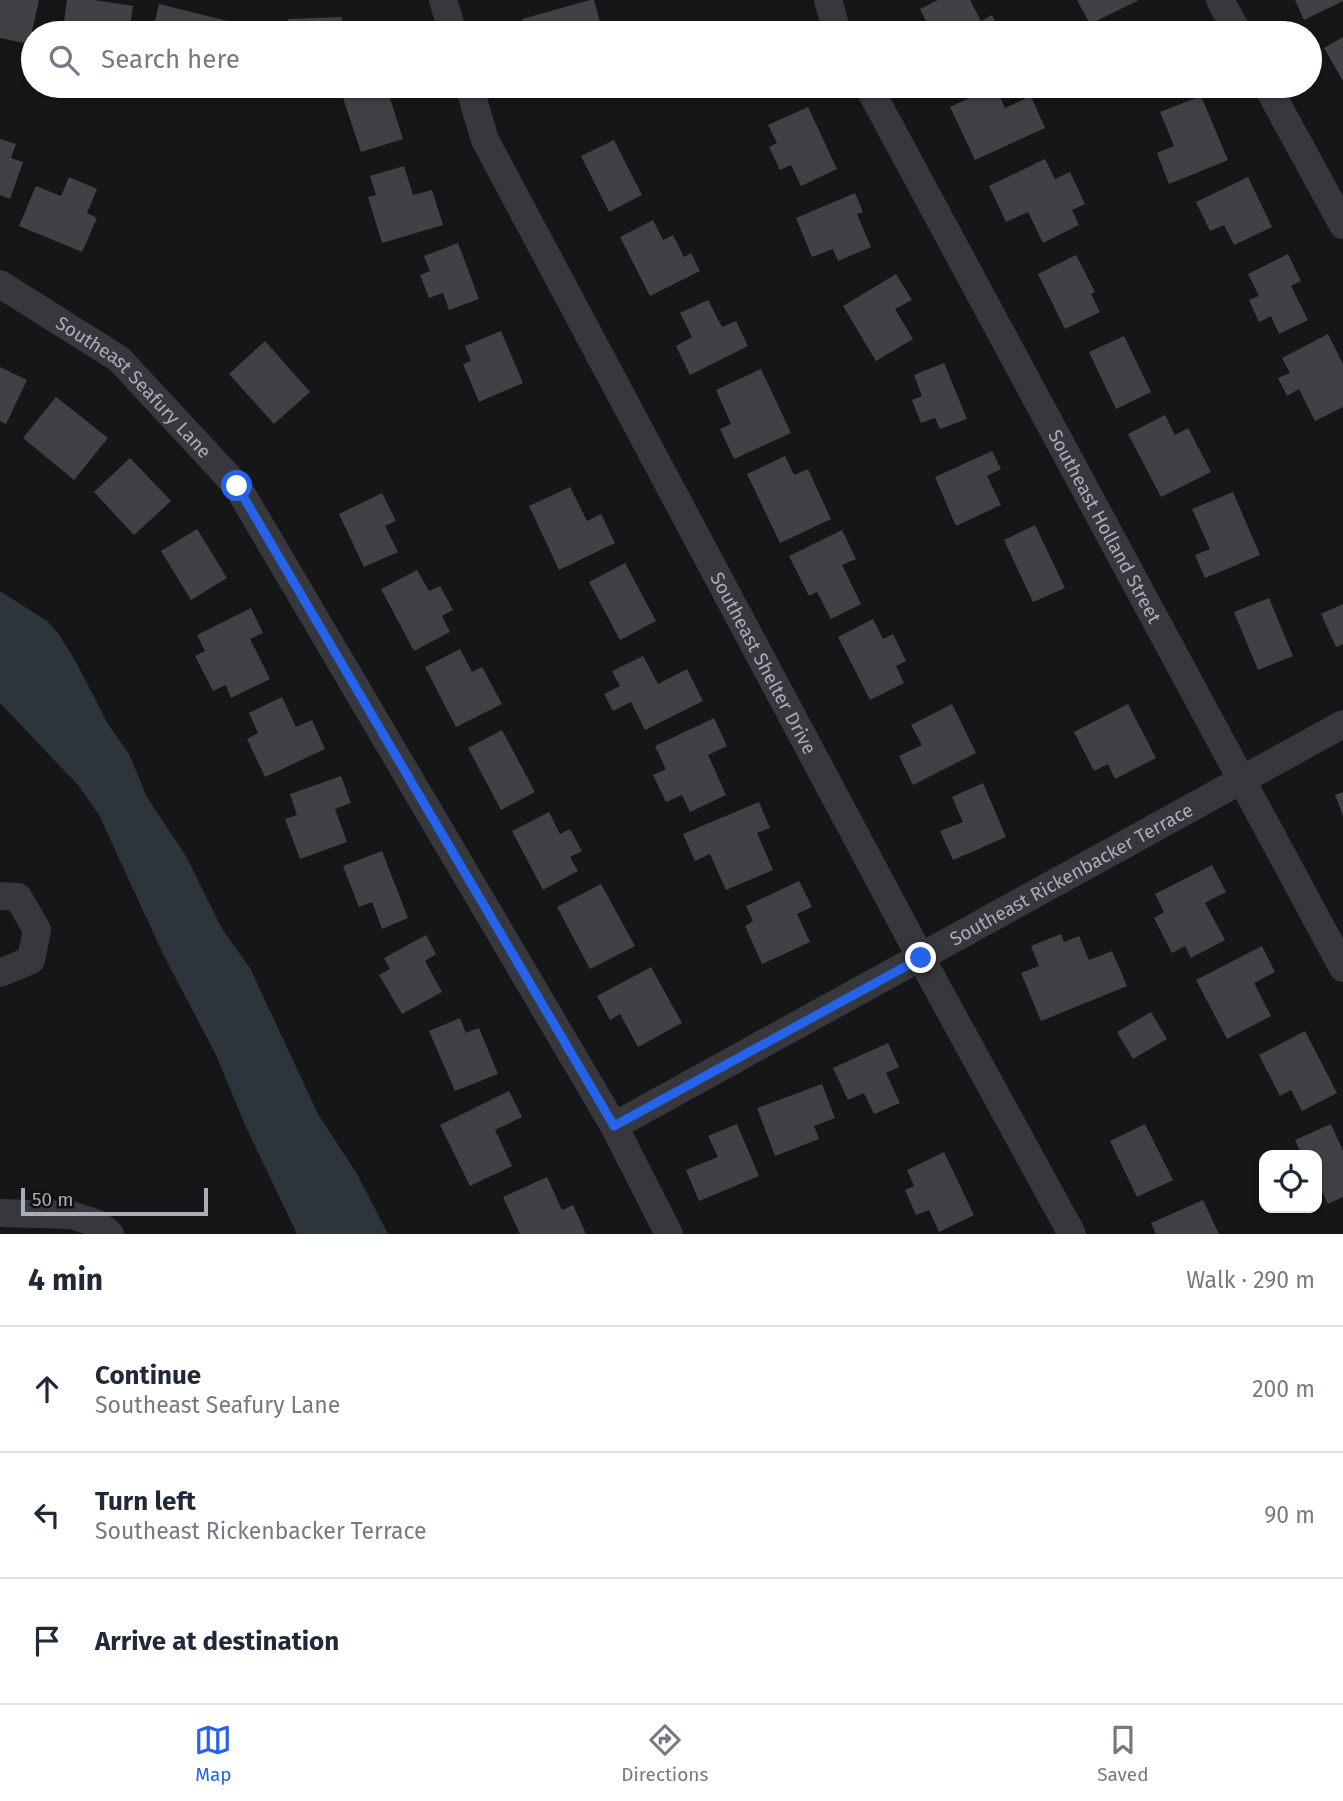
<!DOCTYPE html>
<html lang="en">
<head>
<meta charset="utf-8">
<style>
	:root { --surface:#fff; --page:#f2f2f3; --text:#1f2937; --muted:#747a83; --line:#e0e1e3; --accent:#2563eb }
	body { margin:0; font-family:"Fira Sans",sans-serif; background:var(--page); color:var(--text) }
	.controls { position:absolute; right:21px; bottom:21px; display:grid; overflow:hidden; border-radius:14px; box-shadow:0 2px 5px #0004 }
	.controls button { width:63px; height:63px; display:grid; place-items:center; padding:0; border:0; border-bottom:2px solid var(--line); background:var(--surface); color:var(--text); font:35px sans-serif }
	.scale { position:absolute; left:21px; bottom:18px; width:187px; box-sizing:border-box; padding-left:7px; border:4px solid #a8adb8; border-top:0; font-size:19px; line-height:24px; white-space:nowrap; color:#a8adb8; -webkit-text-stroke:5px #111113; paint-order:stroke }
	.stop { position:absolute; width:21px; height:21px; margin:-16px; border:5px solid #2563eb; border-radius:50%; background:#fff }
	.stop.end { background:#2563eb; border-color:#fff; box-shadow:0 2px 7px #0008 }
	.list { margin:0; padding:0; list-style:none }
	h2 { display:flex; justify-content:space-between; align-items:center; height:91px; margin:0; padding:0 28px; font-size:30px }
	h2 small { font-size:23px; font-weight:400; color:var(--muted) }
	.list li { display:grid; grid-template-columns:46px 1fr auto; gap:21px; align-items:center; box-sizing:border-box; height:126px; padding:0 28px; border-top:2px solid var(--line) }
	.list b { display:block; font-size:26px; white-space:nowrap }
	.list p { margin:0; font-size:23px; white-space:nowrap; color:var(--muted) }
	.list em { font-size:23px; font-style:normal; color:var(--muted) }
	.icon { flex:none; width:38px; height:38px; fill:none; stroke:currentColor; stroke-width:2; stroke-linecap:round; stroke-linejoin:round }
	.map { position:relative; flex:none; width:1343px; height:1234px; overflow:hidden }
	.search { position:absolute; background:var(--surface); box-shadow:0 2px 5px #0004; left:21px; right:21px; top:21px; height:77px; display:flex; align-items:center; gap:18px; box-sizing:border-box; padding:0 24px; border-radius:38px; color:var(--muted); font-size:26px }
	.sheet { height:469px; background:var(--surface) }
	nav { display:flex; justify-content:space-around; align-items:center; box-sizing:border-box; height:98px; border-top:2px solid var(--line); background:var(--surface); font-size:19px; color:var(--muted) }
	nav a { display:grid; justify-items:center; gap:4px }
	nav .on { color:var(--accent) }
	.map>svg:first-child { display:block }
	.water { fill:#2c353c }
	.building { fill:#404145 }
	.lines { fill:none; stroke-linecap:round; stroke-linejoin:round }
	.minor { stroke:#37383d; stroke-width:28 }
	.route { stroke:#2563eb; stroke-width:9 }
	.labels { text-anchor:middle; stroke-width:5; stroke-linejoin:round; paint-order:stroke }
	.street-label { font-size:19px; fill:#a8adb8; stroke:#111113 }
</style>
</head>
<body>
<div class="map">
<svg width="1343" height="1234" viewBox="0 0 1343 1234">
	<rect width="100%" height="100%" fill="#161618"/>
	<path class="water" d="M0 591 47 621 58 633 76 662 108 724 129 754 147 797 186 856 222 929 250 968 318 1114 357 1174 388 1234H297L245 1125 216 1055 163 954 99 815 78 785 0 703Z"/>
	<g class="building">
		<path d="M0 0H39L29 44 0 38Z"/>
		<path d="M67 0H94L133 6 129 33H86L63 30Z"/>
		<path d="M590 0H594L603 33H526L522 19Z"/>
		<path d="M938 0H970L981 21 992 15 1002 33H932L920 9Z"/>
		<path d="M1077 0H1139L1090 24Z"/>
		<path d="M1295 0H1343V1L1304 20Z"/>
		<path d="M159 4 228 21 225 33H152Z"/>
		<path d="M342 17 343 33H288V19Z"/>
		<path d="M1148 24 1151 33H1124Z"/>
		<path d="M1343 37V81L1324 48Z"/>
		<path d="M380 86H386L403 139 361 152 343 98Z"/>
		<path d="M737 86H775L742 98Z"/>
		<path d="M995 86 1005 108 1031 96 1045 128 975 160 950 107Z"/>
		<path d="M1120 86H1156L1125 98Z"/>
		<path d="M1201 96 1228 160 1169 184 1157 153 1174 146 1160 112Z"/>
		<path d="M808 107 837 169 801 186 791 165 780 170 769 147 777 143 768 125Z"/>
		<path d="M0 139 16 144 11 158 23 162 10 199 0 195Z"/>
		<path d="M614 140 642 195 609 212 581 156Z"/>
		<path d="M1045 159 1055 179 1070 172 1085 204 1072 210 1079 225 1043 243 1028 212 1006 222 989 186Z"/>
		<path d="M404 166 413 195 432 190 443 225 382 243 368 197 376 195 370 176Z"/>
		<path d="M69 177 97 189 87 213 97 218 82 252 19 226 36 186 61 196Z"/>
		<path d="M1248 177 1272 227 1234 245 1224 225 1210 231 1196 202Z"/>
		<path d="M855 193 863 212 857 214 871 247 838 261 833 249 812 257 796 218Z"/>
		<path d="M653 220 663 240 673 235 684 257 691 253 700 271 650 296 620 237Z"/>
		<path d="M458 243 479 299 449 310 443 293 429 298 420 275 430 271 424 256Z"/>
		<path d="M1288 254 1301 281 1291 286 1308 320 1279 334 1271 316 1259 322 1249 300 1259 296 1248 274Z"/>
		<path d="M1076 255 1095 292 1091 294 1100 312 1065 329 1038 274Z"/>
		<path d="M896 274 912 300 895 309 913 339 876 361 843 306Z"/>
		<path d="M708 300 722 327 736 321 748 346 690 375 676 346 692 337 680 313Z"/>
		<path d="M501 331 523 383 479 402 463 364 471 361 465 346Z"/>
		<path d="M1328 334 1343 364V407L1315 421 1299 389 1287 396 1278 378 1290 373 1282 358Z"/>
		<path d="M1124 336 1151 392 1116 409 1089 352Z"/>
		<path d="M265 341 310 392 274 424 229 374Z"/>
		<path d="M944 363 967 419 940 429 935 418 921 423 912 400 922 396 914 375Z"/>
		<path d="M0 367 27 380 6 424 0 421Z"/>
		<path d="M761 369 791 433 734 459 720 429 731 424 716 390Z"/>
		<path d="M56 397 108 438 74 480 23 438Z"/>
		<path d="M1165 415 1175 435 1188 428 1211 472 1161 497 1128 434Z"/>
		<path d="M992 451 1001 469 987 476 1001 505 956 526 935 477Z"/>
		<path d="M785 456 794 475 808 469 831 519 780 543 747 474Z"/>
		<path d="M130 458 171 501 134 535 94 492Z"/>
		<path d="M570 487 587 521 601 514 615 543 559 570 529 506Z"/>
		<path d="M1233 492 1260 555 1205 578 1195 555 1210 549 1192 509Z"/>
		<path d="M382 493 396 521 385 526 398 552 364 567 339 514Z"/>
		<path d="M1035 525 1065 588 1033 602 1004 540Z"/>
		<path d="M197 529 227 578 191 600 161 551Z"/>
		<path d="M842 530 856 559 842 565 861 604 831 619 817 592 809 596 789 556Z"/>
		<path d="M625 563 656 621 620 640 589 582Z"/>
		<path d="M417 570 429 591 440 586 453 610 442 616 450 632 414 651 381 589Z"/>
		<path d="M1269 598 1293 656 1258 670 1234 612Z"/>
		<path d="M1343 604V644L1336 647 1321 614Z"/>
		<path d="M251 608 263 633 250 639 270 679 231 698 226 685 213 691 195 656 205 651 197 635Z"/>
		<path d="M873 619 883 639 893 634 906 661 896 666 904 683 870 700 838 637Z"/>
		<path d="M460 649 472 672 482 667 502 704 456 727 425 667Z"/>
		<path d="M643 656 658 684 687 669 703 701 645 730 631 702 613 711 604 694 620 686 612 671Z"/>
		<path d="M282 697 296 727 312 720 325 749 265 777 247 739 258 733 249 713Z"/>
		<path d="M952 704 976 753 913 785 899 756 922 745 911 725Z"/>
		<path d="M1128 704 1156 758 1115 779 1108 764 1094 771 1074 732Z"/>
		<path d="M714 718 727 746 708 755 726 795 690 812 682 795 666 802 653 775 666 769 655 746Z"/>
		<path d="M502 730 535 792 501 810 468 748Z"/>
		<path d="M341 776 351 803 335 809 347 842 300 859 285 819 297 815 290 794Z"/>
		<path d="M983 783 1006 837 953 860 940 831 963 822 952 797Z"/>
		<path d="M1343 792V816L1335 795Z"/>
		<path d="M759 802 770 828 757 833 773 870 726 890 710 854 695 861 683 834Z"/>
		<path d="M549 812 560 834 570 829 582 851 570 857 578 871 543 890 512 831Z"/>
		<path d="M382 851 408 918 382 929 372 902 359 907 343 866Z"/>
		<path d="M1212 865 1226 892 1205 903 1225 940 1191 958 1185 946 1172 953 1154 918 1164 912 1155 894Z"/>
		<path d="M799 881 812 907 797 914 810 942 762 964 745 926 753 921 746 906Z"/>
		<path d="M601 884 635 946 590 969 557 907Z"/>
		<path d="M1061 934 1064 942 1079 936 1089 960 1112 951 1127 986 1041 1021 1021 973 1039 966 1031 946Z"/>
		<path d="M426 935 436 954 425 961 442 992 402 1014 379 975 390 969 384 958Z"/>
		<path d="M1262 946 1275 972 1254 983 1271 1016 1227 1039 1196 980Z"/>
		<path d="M651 967 682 1023 638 1047 620 1014 610 1020 597 996Z"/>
		<path d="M1151 1012 1167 1039 1133 1059 1117 1032Z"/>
		<path d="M460 1018 466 1033 479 1028 498 1074 455 1091 429 1031Z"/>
		<path d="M1305 1031 1337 1093 1302 1111 1291 1090 1280 1096 1259 1055Z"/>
		<path d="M888 1043 899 1067 886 1073 900 1103 874 1114 864 1093 848 1100 833 1068Z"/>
		<path d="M822 1084 835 1118 814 1126 819 1139 775 1156 757 1108Z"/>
		<path d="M509 1091 522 1117 495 1130 512 1166 470 1186 440 1125Z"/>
		<path d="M737 1124 759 1176 699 1201 686 1170 718 1157 708 1136Z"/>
		<path d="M1145 1124 1173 1180 1137 1197 1110 1141Z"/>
		<path d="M1331 1124 1343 1151V1197L1328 1204 1320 1187 1317 1189V1155H1302L1295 1140Z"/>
		<path d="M944 1152 974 1215 939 1232 929 1210 916 1215 905 1190 914 1186 907 1170Z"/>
		<path d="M547 1177 562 1210 573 1205 586 1234H520L503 1197Z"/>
		<path d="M1203 1200 1219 1234H1156L1151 1223Z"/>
	</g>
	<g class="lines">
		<g class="minor">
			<path d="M443 0 453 33"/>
			<path d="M828 0 835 25 840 33"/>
			<path d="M1220 0 1238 33"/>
			<path id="s1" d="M469 86 485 140 921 958 1072 1234"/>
			<path id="s2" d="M868 86 1343 968"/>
			<path d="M1267 86 1343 225"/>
			<path id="s3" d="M0 284 119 359 237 486 614 1126 669 1234"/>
			<path d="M0 896 18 897 37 930 31 960 0 973"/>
			<path id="s4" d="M614 1126 1343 724"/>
			<path d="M0 1213 71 1215 96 1223 110 1234"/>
		</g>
	</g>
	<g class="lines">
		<path class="route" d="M237 486 614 1126 921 958"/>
	</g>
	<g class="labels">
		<g class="street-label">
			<text dy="7" stroke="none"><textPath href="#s3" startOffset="170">Southeast Seafury Lane</textPath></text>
			<text dy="7" stroke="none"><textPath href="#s2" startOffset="500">Southeast Holland Street</textPath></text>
			<text dy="7" stroke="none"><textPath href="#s1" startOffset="649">Southeast Shelter Drive</textPath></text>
			<text dy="7" stroke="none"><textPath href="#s4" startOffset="522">Southeast Rickenbacker Terrace</textPath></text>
		</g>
	</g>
</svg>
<div class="controls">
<button><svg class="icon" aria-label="locate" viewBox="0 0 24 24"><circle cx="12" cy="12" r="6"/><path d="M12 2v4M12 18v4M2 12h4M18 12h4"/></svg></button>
</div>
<div class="scale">50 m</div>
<div class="stop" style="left:237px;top:486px"></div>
<div class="stop end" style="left:921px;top:958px"></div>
<div class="search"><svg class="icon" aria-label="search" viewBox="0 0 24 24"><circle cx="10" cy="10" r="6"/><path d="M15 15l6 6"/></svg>Search here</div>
</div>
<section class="sheet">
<h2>4 min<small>Walk · 290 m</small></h2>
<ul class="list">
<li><svg class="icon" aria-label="ahead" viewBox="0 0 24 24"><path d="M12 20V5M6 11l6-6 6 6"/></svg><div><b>Continue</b><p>Southeast Seafury Lane</p></div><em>200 m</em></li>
<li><svg class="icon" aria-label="left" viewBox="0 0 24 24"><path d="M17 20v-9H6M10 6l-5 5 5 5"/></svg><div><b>Turn left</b><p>Southeast Rickenbacker Terrace</p></div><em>90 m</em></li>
<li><svg class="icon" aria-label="arrive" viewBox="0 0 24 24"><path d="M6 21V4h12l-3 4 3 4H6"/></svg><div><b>Arrive at destination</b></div></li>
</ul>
</section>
<nav>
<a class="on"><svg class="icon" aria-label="map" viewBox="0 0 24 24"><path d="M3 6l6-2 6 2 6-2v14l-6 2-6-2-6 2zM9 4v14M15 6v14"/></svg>Map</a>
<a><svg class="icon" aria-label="directions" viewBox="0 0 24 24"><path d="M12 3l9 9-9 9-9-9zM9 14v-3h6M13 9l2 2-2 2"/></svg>Directions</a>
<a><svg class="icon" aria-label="saved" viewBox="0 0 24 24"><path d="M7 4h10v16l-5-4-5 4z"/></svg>Saved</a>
</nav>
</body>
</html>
